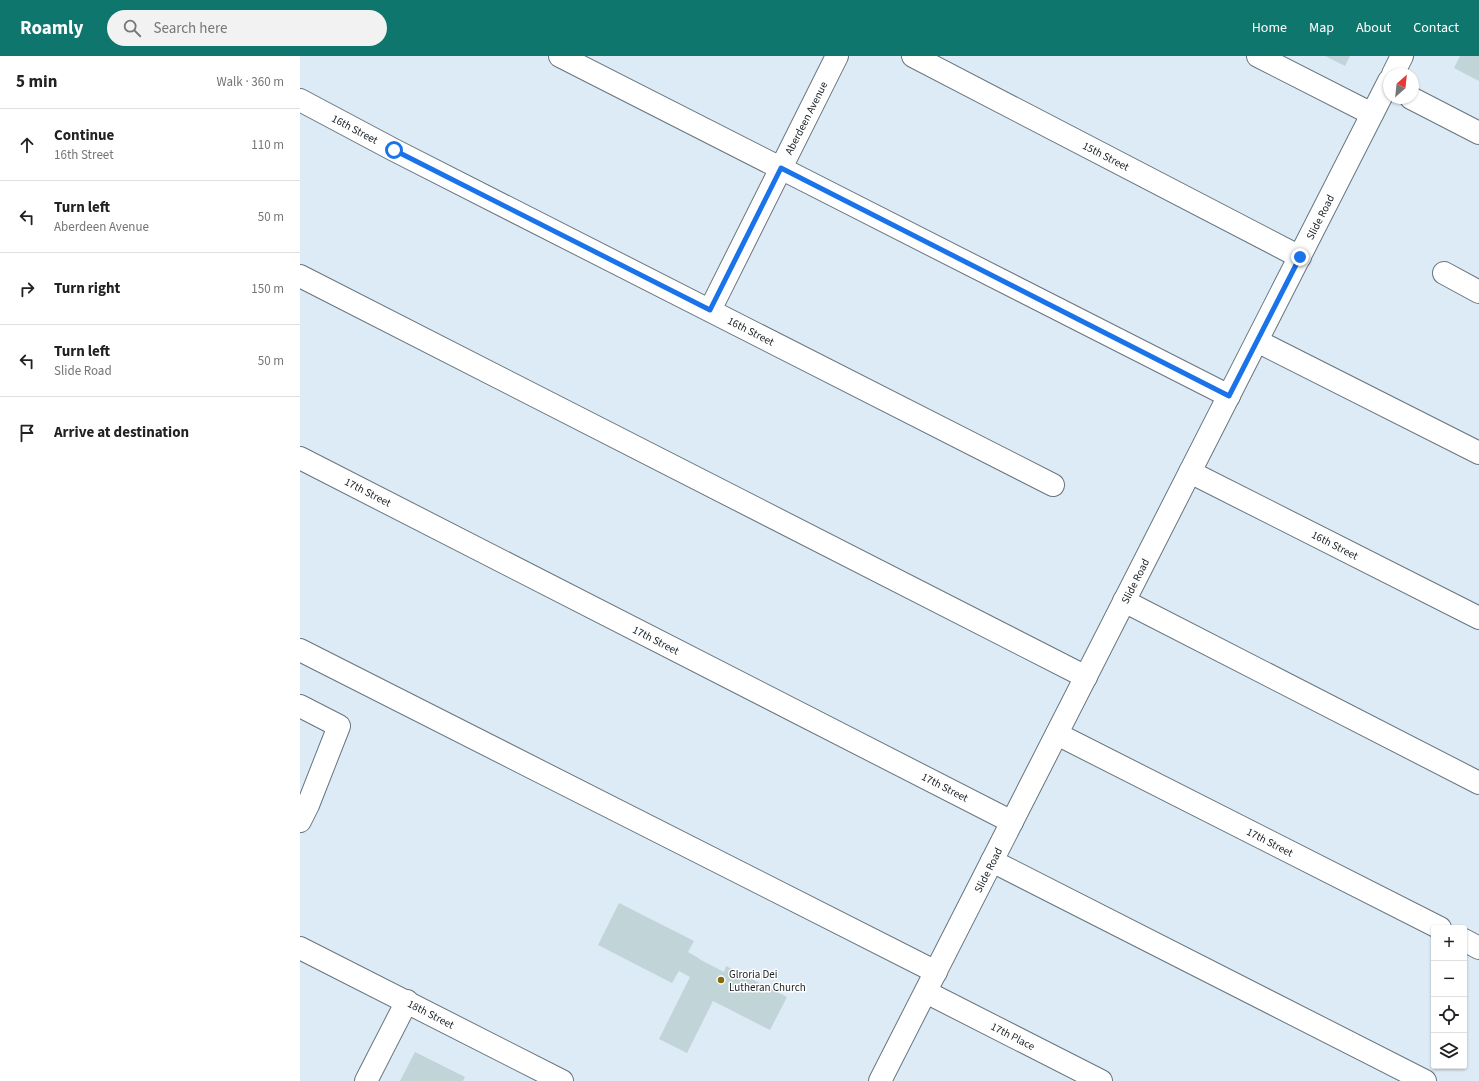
<!DOCTYPE html>
<html lang="en">
<head>
<meta charset="utf-8">
<style>
	:root { --surface:#fff; --page:#f2f2f2; --text:#222; --muted:#767676; --line:#e0e0e0; --accent:#0f766e }
	body { margin:0; font-family:"Source Sans 3",sans-serif; background:var(--page); color:var(--text) }
	.controls { position:absolute; right:12px; bottom:12px; display:grid; overflow:hidden; border-radius:4px; box-shadow:0 1px 3px #0004 }
	.controls button { width:36px; height:36px; display:grid; place-items:center; padding:0; border:0; border-bottom:1px solid var(--line); background:var(--surface); color:var(--text); font:20px sans-serif }
	.compass { position:absolute; left:1083px; top:12px; width:36px; height:36px; border-radius:50%; background:var(--surface); box-shadow:0 1px 3px #0004; rotate:27deg }
	.stop { position:absolute; width:12px; height:12px; margin:-9px; border:3px solid #1a73e8; border-radius:50%; background:#fff }
	.stop.end { background:#1a73e8; border-color:#fff; box-shadow:0 1px 4px #0008 }
	.list { margin:0; padding:0; list-style:none }
	h2 { display:flex; justify-content:space-between; align-items:center; height:52px; margin:0; padding:0 16px; font-size:17px }
	h2 small { font-size:13px; font-weight:400; color:var(--muted) }
	.list li { display:grid; grid-template-columns:26px 1fr auto; gap:12px; align-items:center; box-sizing:border-box; height:72px; padding:0 16px; border-top:1px solid var(--line) }
	.list b { display:block; font-size:15px; white-space:nowrap }
	.list p { margin:0; font-size:13px; white-space:nowrap; color:var(--muted) }
	.list em { font-size:13px; font-style:normal; color:var(--muted) }
	.icon { flex:none; width:22px; height:22px; fill:none; stroke:currentColor; stroke-width:2; stroke-linecap:round; stroke-linejoin:round }
	.map { position:relative; flex:none; width:1179px; height:1025px; overflow:hidden }
	header { display:flex; align-items:center; gap:24px; box-sizing:border-box; height:56px; padding:0 20px; background:var(--accent); color:#fff }
	header strong { font-size:19px }
	nav { display:flex; gap:22px; margin-inline-start:auto; font-size:14px }
	.search { width:280px; height:36px; background:var(--page); display:flex; align-items:center; gap:10px; box-sizing:border-box; padding:0 14px; border-radius:22px; color:var(--muted); font-size:15px }
	main { display:flex }
	aside { flex:1; background:var(--surface) }
	.map>svg:first-child { display:block }
	.building { fill:#c1d4d7 }
	.lines { fill:none; stroke-linecap:round; stroke-linejoin:round }
	.minor-casing { stroke:#68757e; stroke-width:24 }
	.major-casing { stroke:#68757e; stroke-width:24 }
	.minor { stroke:#fff; stroke-width:22 }
	.major { stroke:#fff; stroke-width:22 }
	.route { stroke:#1a73e8; stroke-width:5 }
	.poi-dot { fill:#836c08; stroke:#fff; stroke-width:1.5 }
	.labels { text-anchor:middle; stroke-width:3; stroke-linejoin:round; paint-order:stroke }
	.street-label { font-size:11px; fill:#181e21; stroke:#fff }
	.poi-label { font-size:11px; fill:#181e21; stroke:#fff; text-anchor:start }
</style>
</head>
<body>
<header>
<strong>Roamly</strong>
<div class="search"><svg class="icon" aria-label="search" viewBox="0 0 24 24"><circle cx="10" cy="10" r="6"/><path d="M15 15l6 6"/></svg>Search here</div>
<nav><a>Home</a><a>Map</a><a>About</a><a>Contact</a></nav>
</header>
<main>
<aside>
<h2>5 min<small>Walk · 360 m</small></h2>
<ul class="list">
<li><svg class="icon" aria-label="ahead" viewBox="0 0 24 24"><path d="M12 20V5M6 11l6-6 6 6"/></svg><div><b>Continue</b><p>16th Street</p></div><em>110 m</em></li>
<li><svg class="icon" aria-label="left" viewBox="0 0 24 24"><path d="M17 20v-9H6M10 6l-5 5 5 5"/></svg><div><b>Turn left</b><p>Aberdeen Avenue</p></div><em>50 m</em></li>
<li><svg class="icon" aria-label="right" viewBox="0 0 24 24"><path d="M7 20v-9h11M14 6l5 5-5 5"/></svg><div><b>Turn right</b></div><em>150 m</em></li>
<li><svg class="icon" aria-label="left" viewBox="0 0 24 24"><path d="M17 20v-9H6M10 6l-5 5 5 5"/></svg><div><b>Turn left</b><p>Slide Road</p></div><em>50 m</em></li>
<li><svg class="icon" aria-label="arrive" viewBox="0 0 24 24"><path d="M6 21V4h12l-3 4 3 4H6"/></svg><div><b>Arrive at destination</b></div></li>
</ul>
</aside>
<div class="map">
<svg width="1179" height="1025" viewBox="0 0 1179 1025">
	<rect width="100%" height="100%" fill="#dcebf5"/>
	<g class="building">
		<path d="M1025 0H1050L1045 10Z"/>
		<path d="M1160 0H1179V25L1154 12Z"/>
		<path d="M319 847 394 885 388 896 400 903H399L424 916 426 910 487 941 470 974 413 945 387 997 359 983 390 921 379 915 372 927 298 889Z"/>
		<path d="M115 996 165 1021 163 1025H100Z"/>
	</g>
	<g class="lines">
		<defs>
			<g id="minor">
				<path d="M260 0 929 340"/>
				<path d="M613 0 1000 201"/>
				<path d="M958 0 1072 58"/>
				<path d="M1111 42 1179 77"/>
				<path d="M0 44 94 94 753 429"/>
				<path d="M1144 217 1179 236"/>
				<path d="M0 220 786 621"/>
				<path d="M410 254 537 0"/>
				<path d="M957 285 1179 397"/>
				<path d="M0 402 712 766"/>
				<path d="M890 416 1179 562"/>
				<path d="M824 545 1179 727"/>
				<path d="M0 594 636 916"/>
				<path d="M0 650 39 670 8 749 0 765"/>
				<path d="M757 678 1140 872"/>
				<path d="M692 805 1125 1025"/>
				<path d="M1164 884 1179 892"/>
				<path d="M0 892 262 1025"/>
				<path d="M626 936 801 1025"/>
				<path d="M66 1025 107 945"/>
			</g>
			<g id="major">
				<path d="M1093 18 1102 0"/>
				<path d="M580 1025 1089 25"/>
			</g>
		</defs>
		<use href="#minor" class="minor-casing"/>
		<use href="#major" class="major-casing"/>
		<use href="#minor" class="minor"/>
		<use href="#major" class="major"/>
	</g>
	<g class="lines">
		<path class="route" d="M94 94 410 254 481 112 929 340 1000 201"/>
	</g>
	<circle class="poi-dot" cx="421" cy="924" r="4"/>
	<g class="labels">
		<g class="street-label">
			<text transform="translate(506 62) rotate(-63)" y="4">Aberdeen Avenue</text>
			<text transform="translate(55 73) rotate(28)" y="4">16th Street</text>
			<text transform="translate(806 100) rotate(27)" y="4">15th Street</text>
			<text transform="translate(1020 161) rotate(-63)" y="4">Slide Road</text>
			<text transform="translate(451 275) rotate(27)" y="4">16th Street</text>
			<text transform="translate(68 436) rotate(27)" y="4">17th Street</text>
			<text transform="translate(1035 489) rotate(27)" y="4">16th Street</text>
			<text transform="translate(835 525) rotate(-63)" y="4">Slide Road</text>
			<text transform="translate(356 584) rotate(27)" y="4">17th Street</text>
			<text transform="translate(645 731) rotate(27)" y="4">17th Street</text>
			<text transform="translate(970 786) rotate(27)" y="4">17th Street</text>
			<text transform="translate(688 814) rotate(-63)" y="4">Slide Road</text>
			<text transform="translate(131 958) rotate(27)" y="4">18th Street</text>
			<text transform="translate(713 980) rotate(27)" y="4">17th Place</text>
		</g>
		<g class="poi-label">
			<text x="429" y="922">Glroria Dei<tspan x="429" dy="13">Lutheran Church</tspan></text>
		</g>
	</g>
</svg>
<div class="controls">
<button>+</button>
<button>−</button>
<button><svg class="icon" aria-label="locate" viewBox="0 0 24 24"><circle cx="12" cy="12" r="6"/><path d="M12 2v4M12 18v4M2 12h4M18 12h4"/></svg></button>
<button><svg class="icon" aria-label="layers" viewBox="0 0 24 24"><path d="M12 4l9 5-9 5-9-5zM3 14l9 5 9-5"/></svg></button>
</div>
<svg class="compass" viewBox="-18 -18 36 36"><path d="M0-13l5 13h-10z" fill="#e53935"/><path d="M0 13l5-13h-10z" fill="#767676"/></svg>
<div class="stop" style="left:94px;top:94px"></div>
<div class="stop end" style="left:1000px;top:201px"></div>
</div>
</main>
</body>
</html>
